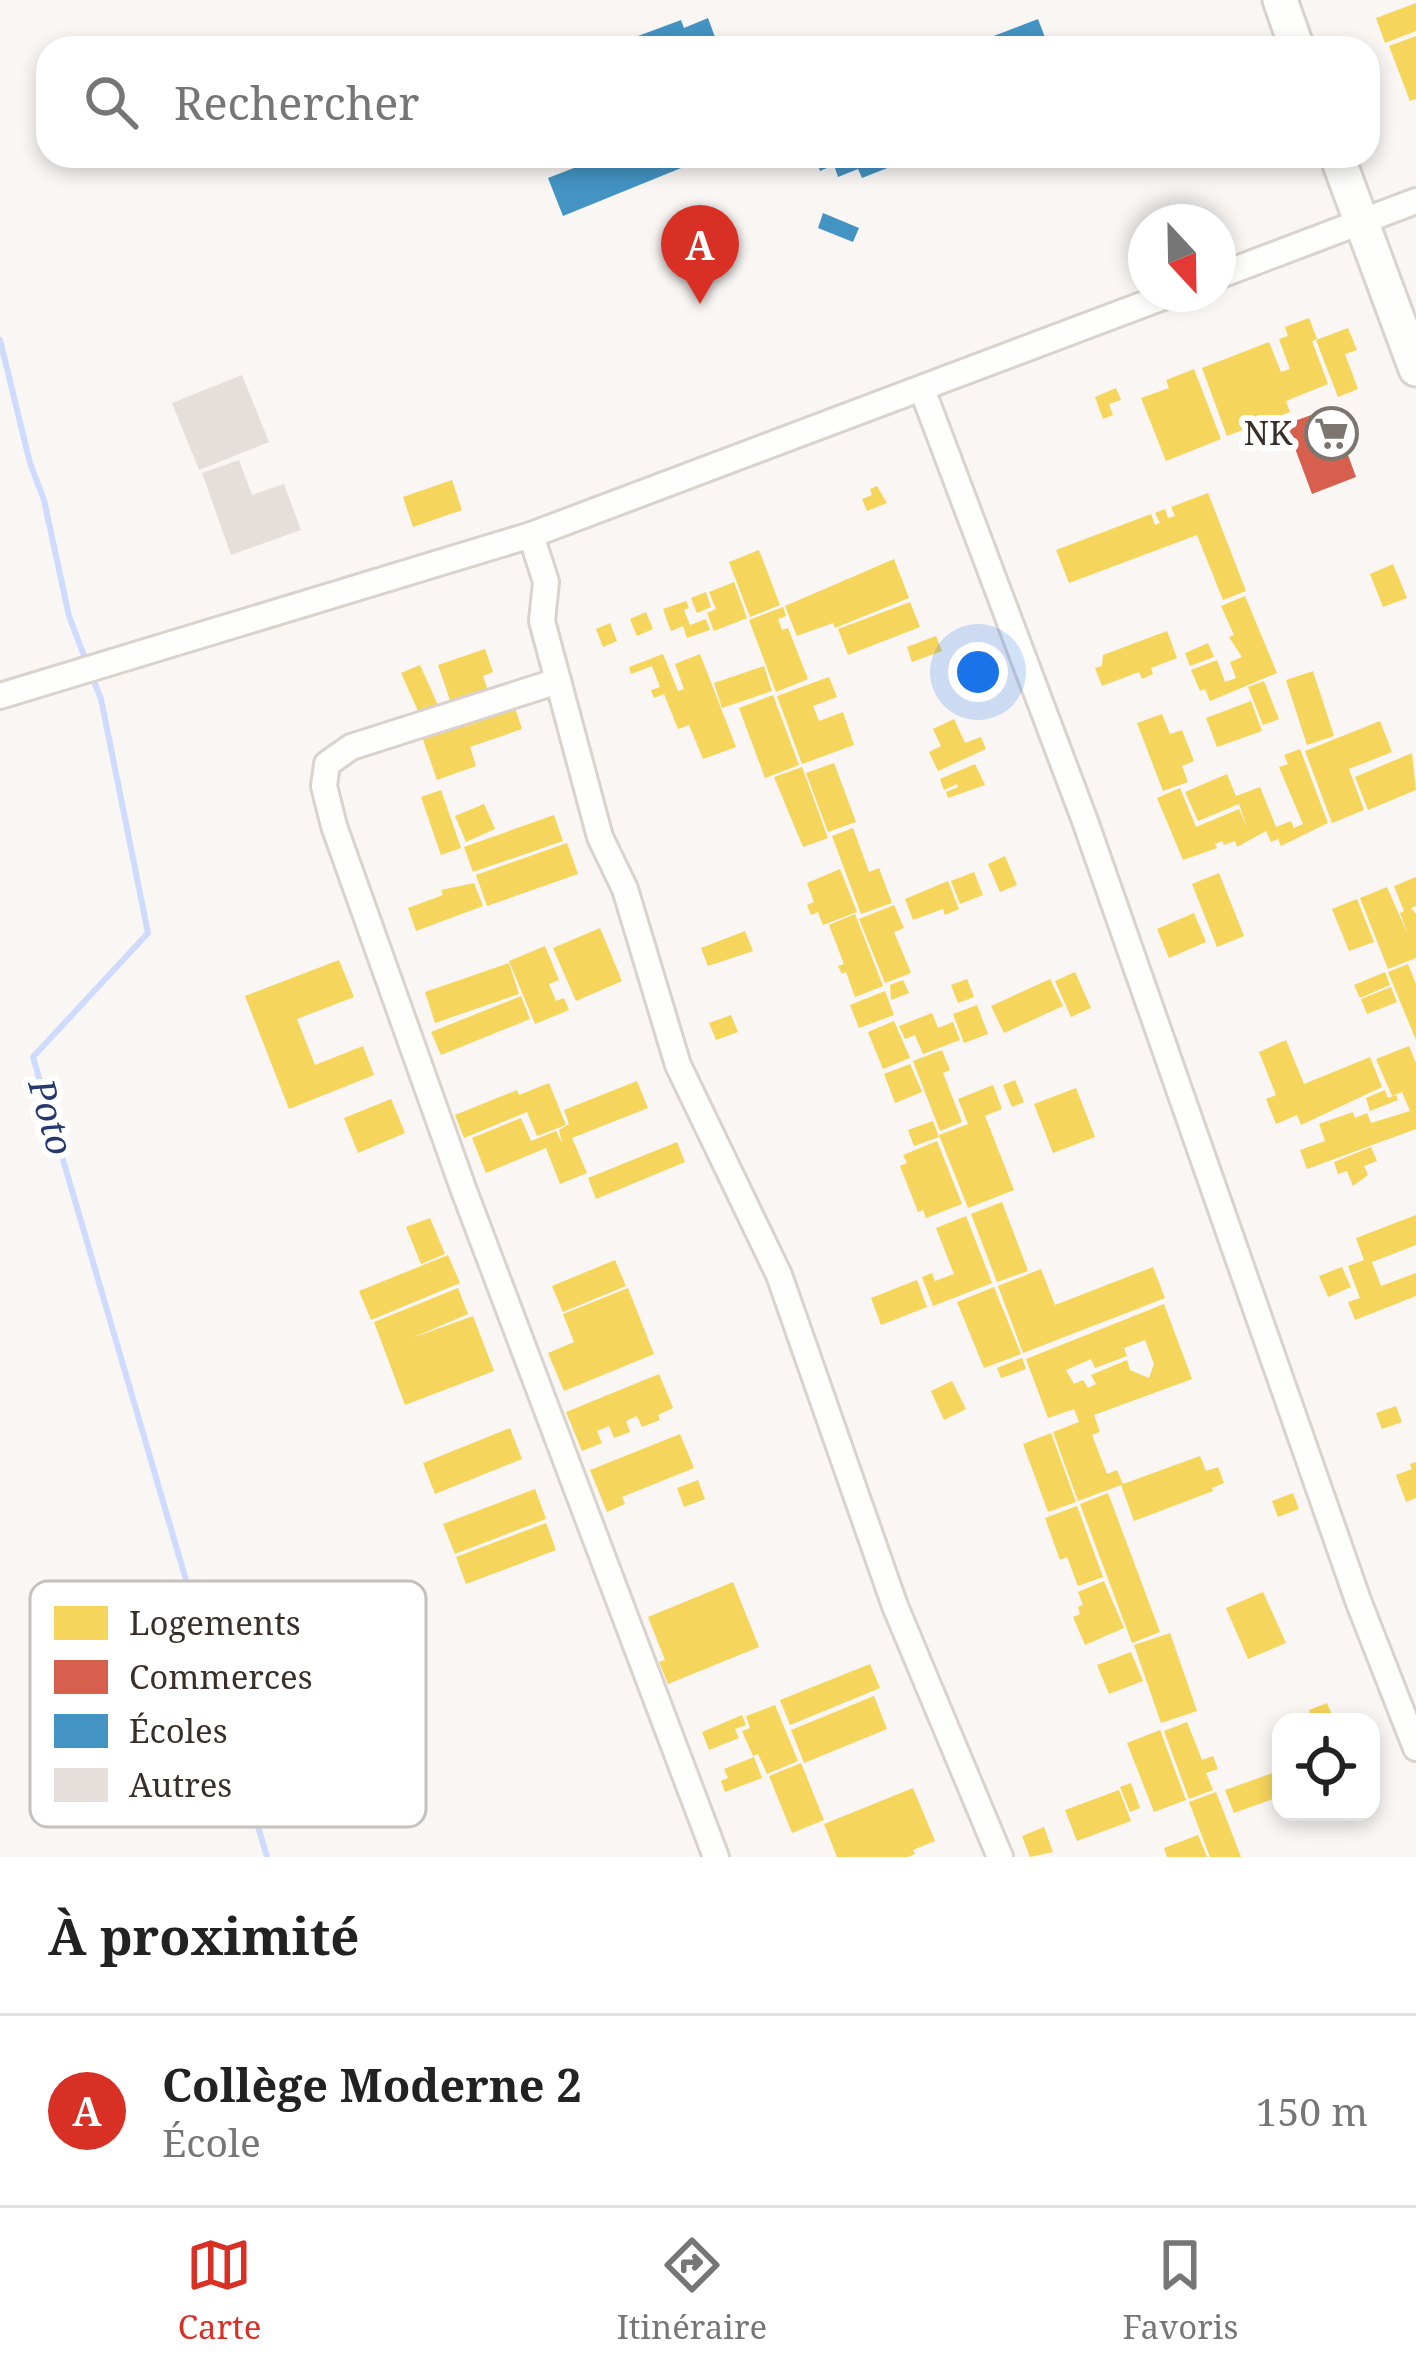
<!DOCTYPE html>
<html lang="fr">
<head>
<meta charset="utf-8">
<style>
	:root { --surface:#fff; --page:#f2f2f2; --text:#222; --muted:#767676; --line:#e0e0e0; --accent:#d93025 }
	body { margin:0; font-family:"Noto Serif",serif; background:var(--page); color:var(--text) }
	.controls { position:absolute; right:36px; bottom:36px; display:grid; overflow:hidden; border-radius:24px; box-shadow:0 6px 18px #0003 }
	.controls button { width:108px; height:108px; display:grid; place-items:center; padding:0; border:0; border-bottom:3px solid var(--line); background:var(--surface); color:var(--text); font:60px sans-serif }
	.compass { position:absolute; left:1128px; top:204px; width:108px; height:108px; border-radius:50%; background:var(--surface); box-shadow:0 6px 18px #0003; rotate:158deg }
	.you { position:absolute; left:978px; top:672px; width:42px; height:42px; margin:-30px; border:9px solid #fff; border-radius:50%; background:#1a73e8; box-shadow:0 0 0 18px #1a73e833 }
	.badge { display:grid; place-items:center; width:78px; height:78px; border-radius:50%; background:var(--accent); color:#fff; font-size:39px; font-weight:700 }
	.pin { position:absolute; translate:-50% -99px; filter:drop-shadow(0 3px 6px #0008) }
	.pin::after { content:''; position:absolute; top:63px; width:42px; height:36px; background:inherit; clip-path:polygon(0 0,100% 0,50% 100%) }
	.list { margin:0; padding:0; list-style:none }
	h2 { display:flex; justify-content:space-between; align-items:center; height:156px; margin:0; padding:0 48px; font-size:51px }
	h2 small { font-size:39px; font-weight:400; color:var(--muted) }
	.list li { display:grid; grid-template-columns:78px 1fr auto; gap:36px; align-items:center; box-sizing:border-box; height:192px; padding:0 48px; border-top:3px solid var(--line) }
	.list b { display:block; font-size:45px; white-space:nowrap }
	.list p { margin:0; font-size:39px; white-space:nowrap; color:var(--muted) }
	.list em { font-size:39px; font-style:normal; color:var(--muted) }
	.icon { flex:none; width:66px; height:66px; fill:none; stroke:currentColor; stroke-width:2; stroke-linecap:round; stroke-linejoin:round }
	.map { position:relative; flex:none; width:1416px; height:1857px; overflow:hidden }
	.search { position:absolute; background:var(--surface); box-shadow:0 6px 18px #0003; left:36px; right:36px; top:36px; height:132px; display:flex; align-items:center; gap:30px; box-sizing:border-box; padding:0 42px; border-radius:36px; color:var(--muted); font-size:45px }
	.sheet { height:348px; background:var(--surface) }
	nav { display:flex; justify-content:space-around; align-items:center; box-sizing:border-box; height:168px; border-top:3px solid var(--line); background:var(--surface); font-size:33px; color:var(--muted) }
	nav a { display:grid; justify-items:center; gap:6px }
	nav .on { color:var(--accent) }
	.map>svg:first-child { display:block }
	.homes { fill:#f6d55c; fill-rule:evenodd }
	.shops { fill:#d6604d }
	.schools { fill:#4393c3 }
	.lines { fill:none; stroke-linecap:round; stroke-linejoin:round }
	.stream { stroke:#cedbfc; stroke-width:6 }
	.building { fill:#e5deda }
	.street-casing { stroke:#d9d2cd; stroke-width:30 }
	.secondary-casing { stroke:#d9d2cd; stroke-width:39 }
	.street { stroke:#fefefd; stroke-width:24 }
	.secondary { stroke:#fefefd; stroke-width:33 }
	.labels { text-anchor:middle; stroke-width:12; stroke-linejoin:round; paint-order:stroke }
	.poi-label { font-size:33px; fill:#3a2f28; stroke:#fff; text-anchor:end }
	.water-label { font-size:36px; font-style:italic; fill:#253870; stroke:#fff }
	.key { fill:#fff; stroke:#c4c1be; stroke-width:3 }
	.key-label { font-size:33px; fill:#3a2f28 }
</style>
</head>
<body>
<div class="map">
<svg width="1416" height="1857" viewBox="0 0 1416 1857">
	<rect width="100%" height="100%" fill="#f9f6f4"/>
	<g class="homes">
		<path d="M1416 3V31L1385 43 1376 18Z"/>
		<path d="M1416 36V99L1410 101 1389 46Z"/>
		<path d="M1309 318 1317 339 1312 341 1328 384 1286 401 1290 412 1227 436 1202 368 1269 342 1281 372 1290 369 1279 339 1288 336 1285 327Z"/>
		<path d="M1348 328 1357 350 1345 354 1358 389 1338 397 1316 340Z"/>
		<path d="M1194 369 1221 439 1166 461 1141 398 1169 388 1166 380Z"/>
		<path d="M1116 388 1121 400 1109 404 1113 415 1103 419 1095 397Z"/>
		<path d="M452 480 462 510 413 527 403 497Z"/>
		<path d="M877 486 887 503 867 511 862 499 872 495 870 489Z"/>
		<path d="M1208 493 1246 591 1223 600 1197 535 1069 583 1056 550 1151 514 1155 525 1160 523 1155 513 1165 509 1168 518 1175 516 1171 507Z"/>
		<path d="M759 550 780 605 750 617 729 562Z"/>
		<path d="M894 559 909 598 835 628 833 623 797 636 785 606Z"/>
		<path d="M1393 564 1407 598 1383 607 1370 574Z"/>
		<path d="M734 582 747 618 714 631 707 613 716 609 709 592Z"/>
		<path d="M706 592 711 607 697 613 691 598Z"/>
		<path d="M1245 596 1277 673 1210 701 1205 689 1200 691 1191 670 1217 660 1225 682 1236 678 1230 662 1242 657 1229 637 1234 635 1221 606Z"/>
		<path d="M686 601 689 608 684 610 690 625 706 619 710 630 687 638 683 626 671 631 663 609Z"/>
		<path d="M910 602 920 627 848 655 838 629Z"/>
		<path d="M783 607 786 616 778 619 782 630 788 628 808 679 776 692 749 620Z"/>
		<path d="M646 612 653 629 637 636 630 619Z"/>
		<path d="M610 623 617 641 603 647 596 629Z"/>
		<path d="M1167 631 1177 658 1151 668 1153 674 1142 679 1139 672 1102 686 1095 668 1102 666 1103 655Z"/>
		<path d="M936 636 942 651 912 662 907 647Z"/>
		<path d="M1208 643 1214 657 1190 666 1185 653Z"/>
		<path d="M485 649 493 672 483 676 489 694 452 706 438 665Z"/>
		<path d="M663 654 678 691 684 689 675 664 700 654 736 747 703 759 689 725 678 729 664 694 654 698 651 690 660 687 652 666 631 674 629 667Z"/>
		<path d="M420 665 442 714 423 722 401 673Z"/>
		<path d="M764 666 772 691 722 708 714 683Z"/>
		<path d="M1313 671 1334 736 1307 745 1286 680Z"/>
		<path d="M829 677 837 697 813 706 819 721 843 712 854 745 802 764 777 696Z"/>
		<path d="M1264 681 1279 719 1263 725 1248 687Z"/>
		<path d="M773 695 799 765 765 778 739 708Z"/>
		<path d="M511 696 522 729 470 747 476 766 437 780 419 728Z"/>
		<path d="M1251 701 1262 731 1217 747 1206 718Z"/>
		<path d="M1162 714 1170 734 1182 730 1194 761 1182 766 1188 782 1163 791 1137 723Z"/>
		<path d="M954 719 965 743 981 737 986 749 938 771 929 752 941 746 933 729Z"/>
		<path d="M1380 721 1392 752 1349 769 1364 810 1332 823 1305 751Z"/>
		<path d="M1300 749 1328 823 1281 846 1278 839 1271 842 1266 831 1237 847 1235 841 1224 845 1222 841 1215 844 1217 848 1183 860 1157 798 1180 788 1196 827 1239 809 1247 828 1239 804 1198 821 1185 792 1227 774 1236 796 1260 787 1276 827 1291 821 1294 828 1303 824 1279 767 1288 764 1284 755Z"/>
		<path d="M1412 753 1416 790 1368 810 1355 777Z"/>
		<path d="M834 763 856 822 828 832 806 773Z"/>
		<path d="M975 764 985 785 948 798 946 792 958 787 957 784 944 790 940 779Z"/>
		<path d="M802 767 828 838 803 847 774 777Z"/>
		<path d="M441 790 461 848 441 855 421 797Z"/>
		<path d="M484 804 495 829 466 842 455 816Z"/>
		<path d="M554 815 563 841 473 872 464 847Z"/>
		<path d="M853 828 869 872 879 868 892 903 861 914 832 836Z"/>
		<path d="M567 843 578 874 487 906 476 875Z"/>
		<path d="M1005 856 1017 885 1000 892 988 864Z"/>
		<path d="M840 869 857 912 823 925 818 912 811 915 807 905 814 902 807 883Z"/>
		<path d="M974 872 983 895 960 904 951 881Z"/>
		<path d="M1219 873 1244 936 1217 947 1192 884Z"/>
		<path d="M1416 877V906L1411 908 1416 914V958L1388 969 1360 898 1387 887 1408 935 1400 913 1404 911 1394 886Z"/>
		<path d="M948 881 959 909 945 915 943 909 913 920 905 899Z"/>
		<path d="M474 883 483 906 416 931 408 908 443 895 441 890Z"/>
		<path d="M1357 899 1374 942 1349 951 1332 909Z"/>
		<path d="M894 905 904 928 894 932 911 973 885 983 859 919Z"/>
		<path d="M1194 913 1206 942 1169 958 1157 929Z"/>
		<path d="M855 914 883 986 855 997 846 972 842 974 838 966 844 964 829 925Z"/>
		<path d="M600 928 622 981 576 1001 553 948Z"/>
		<path d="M745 931 753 951 708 966 701 948Z"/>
		<path d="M545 946 559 980 549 984 556 1001 564 998 569 1010 535 1024 509 961Z"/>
		<path d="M339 960 354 997 297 1019 315 1065 363 1046 374 1075 289 1109 245 996Z"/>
		<path d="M509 963 519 994 435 1023 425 992Z"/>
		<path d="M1408 964 1416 984V1040L1388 972Z"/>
		<path d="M1075 972 1091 1008 1071 1017 1055 981Z"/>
		<path d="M1385 972 1390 985 1360 998 1354 985Z"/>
		<path d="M967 979 974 997 958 1003 951 985Z"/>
		<path d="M1050 979 1063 1006 1004 1033 991 1006Z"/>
		<path d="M903 980 909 993 891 1000 890 985Z"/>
		<path d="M1391 987 1397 1002 1367 1014 1361 999Z"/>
		<path d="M885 991 894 1015 859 1028 850 1005Z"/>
		<path d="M521 996 530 1019 441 1055 431 1032Z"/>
		<path d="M977 1005 988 1034 964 1043 953 1014Z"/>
		<path d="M932 1013 938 1028 953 1022 960 1040 923 1054 915 1035 905 1039 899 1026Z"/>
		<path d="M731 1015 738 1032 716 1040 709 1023Z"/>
		<path d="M894 1021 910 1058 883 1069 868 1032Z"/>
		<path d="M1286 1040 1304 1084 1370 1057 1382 1087 1301 1125 1297 1115 1276 1124 1266 1099 1276 1095 1259 1052Z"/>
		<path d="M1409 1046 1416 1063V1129L1307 1169 1300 1150 1325 1141 1319 1124 1353 1112 1355 1118 1367 1113 1371 1123 1410 1111 1402 1092 1392 1096 1376 1059Z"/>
		<path d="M942 1050 950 1070 943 1073 962 1122 940 1131 913 1061Z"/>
		<path d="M910 1064 922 1092 895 1103 884 1074Z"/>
		<path d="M1015 1080 1024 1102 1012 1107 1003 1085Z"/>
		<path d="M637 1081 648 1108 572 1138 587 1173 560 1184 546 1148 486 1173 472 1138 521 1118 531 1141 556 1131 562 1143 559 1130 569 1124 564 1110Z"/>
		<path d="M549 1083 566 1125 537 1136 527 1112 464 1138 455 1115 517 1090 519 1095Z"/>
		<path d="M993 1085 1002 1109 985 1116 1014 1190 968 1208 939 1135 968 1124 958 1099Z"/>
		<path d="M1076 1088 1095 1137 1053 1153 1034 1104Z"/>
		<path d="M1385 1090 1388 1098 1396 1095 1398 1100 1370 1111 1366 1098Z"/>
		<path d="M391 1099 405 1133 358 1153 344 1118Z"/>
		<path d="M933 1121 939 1137 914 1146 908 1130Z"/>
		<path d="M937 1141 962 1204 926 1218 923 1210 918 1212 900 1166 907 1163 903 1155Z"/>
		<path d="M677 1142 685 1162 596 1199 588 1178Z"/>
		<path d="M1371 1147 1377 1161 1364 1166 1368 1175 1353 1186 1347 1171 1338 1174 1334 1162Z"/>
		<path d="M1002 1202 1028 1271 997 1282 971 1214Z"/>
		<path d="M1416 1215V1245L1372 1262 1381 1286 1416 1273V1296L1355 1320 1348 1302 1360 1298 1348 1266 1364 1260 1356 1238Z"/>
		<path d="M966 1216 992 1283 933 1306 922 1277 932 1273 935 1281 954 1274 936 1228Z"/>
		<path d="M430 1218 445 1254 421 1264 406 1227Z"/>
		<path d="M448 1255 460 1283 371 1320 359 1291Z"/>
		<path d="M615 1260 626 1286 563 1312 552 1286Z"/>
		<path d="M1153 1267 1165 1298 1023 1353 998 1286 1041 1269 1055 1305Z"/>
		<path d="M1342 1267 1351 1287 1328 1297 1319 1276Z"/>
		<path d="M917 1280 927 1307 881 1325 871 1298Z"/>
		<path d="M994 1287 1021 1354 984 1368 957 1302Z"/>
		<path d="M458 1288 468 1314 412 1338 473 1316 494 1371 405 1405 374 1322Z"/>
		<path d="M628 1288 654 1354 564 1391 548 1353 574 1342 563 1314Z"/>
		<path d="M1164 1304 1192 1379 1094 1415 1100 1432 1092 1435 1107 1474 1117 1470 1123 1484 1200 1456 1206 1471 1218 1467 1224 1483 1212 1488 1213 1491 1134 1521 1121 1485 1078 1501 1053 1432 1079 1422 1074 1409 1048 1418 1026 1359ZM1145 1340 1154 1364 1149 1378 1130 1370 1127 1360 1091 1375 1096 1384 1088 1388 1083 1380 1074 1384 1066 1370 1091 1359 1095 1368 1127 1356 1124 1348Z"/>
		<path d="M1022 1358 1026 1369 1001 1378 997 1368Z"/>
		<path d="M659 1374 673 1408 658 1415 660 1420 642 1427 637 1416 626 1421 630 1432 614 1438 609 1426 597 1431 602 1443 582 1451 566 1412Z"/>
		<path d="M952 1381 966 1409 944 1420 931 1391Z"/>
		<path d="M1396 1406 1402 1422 1382 1429 1376 1413Z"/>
		<path d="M510 1428 522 1459 435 1494 423 1463Z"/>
		<path d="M1051 1433 1076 1502 1048 1512 1023 1444Z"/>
		<path d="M680 1434 694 1468 622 1497 625 1504 607 1512 590 1470Z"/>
		<path d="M1416 1462V1498L1406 1502 1396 1475 1412 1469 1410 1464Z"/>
		<path d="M698 1480 705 1499 684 1507 677 1488Z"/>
		<path d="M535 1489 546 1519 455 1554 443 1524Z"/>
		<path d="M1108 1493 1160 1632 1132 1643 1080 1504Z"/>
		<path d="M1293 1493 1299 1509 1278 1517 1272 1501Z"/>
		<path d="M1077 1506 1103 1577 1078 1586 1067 1557 1060 1560 1045 1518Z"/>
		<path d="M546 1523 556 1550 466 1584 456 1557Z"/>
		<path d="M1104 1581 1124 1628 1085 1645 1073 1617 1080 1614 1078 1607 1083 1605 1078 1592Z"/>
		<path d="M733 1582 759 1647 668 1684 659 1662 665 1660 648 1617Z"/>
		<path d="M1263 1592 1286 1643 1248 1659 1226 1608Z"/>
		<path d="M1170 1633 1197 1711 1161 1723 1134 1645Z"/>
		<path d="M1131 1652 1143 1681 1109 1694 1097 1665Z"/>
		<path d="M870 1664 880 1688 790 1725 780 1700Z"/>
		<path d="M874 1696 887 1729 804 1763 791 1730Z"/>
		<path d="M1327 1703 1332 1715 1313 1722 1309 1710Z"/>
		<path d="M775 1705 798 1761 767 1774 758 1754 753 1756 742 1731 750 1728 746 1716Z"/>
		<path d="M742 1715 746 1725 735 1729 739 1738 709 1750 702 1732Z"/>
		<path d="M1187 1722 1202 1760 1213 1756 1218 1769 1206 1773 1213 1790 1189 1799 1164 1731Z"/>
		<path d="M1160 1730 1186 1800 1154 1812 1127 1743Z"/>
		<path d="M754 1757 762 1778 725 1792 721 1781 728 1778 724 1769Z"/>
		<path d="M801 1763 824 1820 792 1833 769 1776Z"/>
		<path d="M1281 1770V1796L1234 1813 1225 1790Z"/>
		<path d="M1131 1783 1140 1808 1130 1812 1120 1787Z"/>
		<path d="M913 1788 935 1841 913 1850 915 1854 908 1857H837L824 1824Z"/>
		<path d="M1119 1790 1131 1821 1077 1841 1065 1810Z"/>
		<path d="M1216 1792 1241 1857H1210L1189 1802Z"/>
		<path d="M1044 1827 1053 1852 1030 1857 1022 1836Z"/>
		<path d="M1198 1835 1207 1857H1167L1164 1848Z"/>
	</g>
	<path class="shops" d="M1331 408 1356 477 1312 494 1286 424Z"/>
	<g class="schools">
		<path d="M708 18 719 48H624L622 42 681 20 684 28Z"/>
		<path d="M1038 19 1049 48H962Z"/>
		<path d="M605 156H688L691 164 563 216 548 178Z"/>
		<path d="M814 156H891L895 165 862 178 858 169 838 177 834 165 820 171Z"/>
		<path d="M823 213 859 228 853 242 818 228Z"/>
	</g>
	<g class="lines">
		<g class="stream">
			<path d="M0 340 30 463 44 500 69 616 86 661"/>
			<path d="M91 674 101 699 148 933 33 1057 267 1857"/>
		</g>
	</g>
	<g class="building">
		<path d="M242 375 269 442 199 470 172 403Z"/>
		<path d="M239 460 252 495 284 484 301 530 231 555 202 473Z"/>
	</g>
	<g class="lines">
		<defs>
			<g id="street">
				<path d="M1218 276 1416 201"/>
				<path d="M922 389 1085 821 1359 1603 1416 1748"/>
				<path d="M531 535 546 582 542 621 600 837 625 889 678 1065 779 1275 895 1606 1000 1857"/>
				<path d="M558 681 351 747 327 764 324 786 334 826 463 1188 716 1857"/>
				<path d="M0 696 531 535 1171 294"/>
			</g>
			<g id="secondary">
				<path d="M1280 0 1297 48"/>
				<path d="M1337 156 1416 369"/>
			</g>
		</defs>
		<use href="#street" class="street-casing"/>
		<use href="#secondary" class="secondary-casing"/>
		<use href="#street" class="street"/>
		<use href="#secondary" class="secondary"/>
	</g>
	<defs>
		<symbol id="supermarket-ring" viewBox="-11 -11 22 22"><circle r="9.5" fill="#fff" stroke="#7d756f" stroke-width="1.5"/><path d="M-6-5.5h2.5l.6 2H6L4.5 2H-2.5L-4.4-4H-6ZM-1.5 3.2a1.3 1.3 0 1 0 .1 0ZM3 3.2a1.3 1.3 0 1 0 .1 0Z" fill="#7d756f"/></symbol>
	</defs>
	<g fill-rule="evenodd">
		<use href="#supermarket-ring" x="1302" y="404" width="59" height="59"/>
	</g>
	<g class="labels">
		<g class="poi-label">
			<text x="1292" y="445">NK</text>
		</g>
		<g class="water-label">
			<text transform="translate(51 1117) rotate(74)" y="13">Poto</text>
		</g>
	</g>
	<rect x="30" y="1581" width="396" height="246" rx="18" class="key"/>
	<rect x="54" y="1606" width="54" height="34" fill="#f6d55c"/>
	<rect x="54" y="1660" width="54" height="34" fill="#d6604d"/>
	<rect x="54" y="1714" width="54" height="34" fill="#4393c3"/>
	<rect x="54" y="1768" width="54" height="34" fill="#e5deda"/>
	<g class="key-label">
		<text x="129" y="1635">Logements</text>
		<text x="129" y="1689">Commerces</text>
		<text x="129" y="1743">Écoles</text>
		<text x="129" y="1797">Autres</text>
	</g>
</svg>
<div class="controls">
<button><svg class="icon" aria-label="locate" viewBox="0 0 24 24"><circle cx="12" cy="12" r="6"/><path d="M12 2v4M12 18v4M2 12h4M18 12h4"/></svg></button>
</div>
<svg class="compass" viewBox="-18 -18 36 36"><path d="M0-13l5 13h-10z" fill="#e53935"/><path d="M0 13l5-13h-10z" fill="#767676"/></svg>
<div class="you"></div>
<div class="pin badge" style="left:700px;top:304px">A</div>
<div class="search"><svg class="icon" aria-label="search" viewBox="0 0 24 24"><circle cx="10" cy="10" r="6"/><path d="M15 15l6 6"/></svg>Rechercher</div>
</div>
<section class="sheet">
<h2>À proximité<small></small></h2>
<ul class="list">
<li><span class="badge">A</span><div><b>Collège Moderne 2</b><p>École</p></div><em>150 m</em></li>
</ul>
</section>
<nav>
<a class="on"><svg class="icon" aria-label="map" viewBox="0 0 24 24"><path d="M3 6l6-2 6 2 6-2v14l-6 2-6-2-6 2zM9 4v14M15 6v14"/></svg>Carte</a>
<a><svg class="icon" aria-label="directions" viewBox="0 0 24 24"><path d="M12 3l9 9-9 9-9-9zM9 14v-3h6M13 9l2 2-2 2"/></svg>Itinéraire</a>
<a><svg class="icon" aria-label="saved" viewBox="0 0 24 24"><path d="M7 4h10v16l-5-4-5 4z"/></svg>Favoris</a>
</nav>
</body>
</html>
